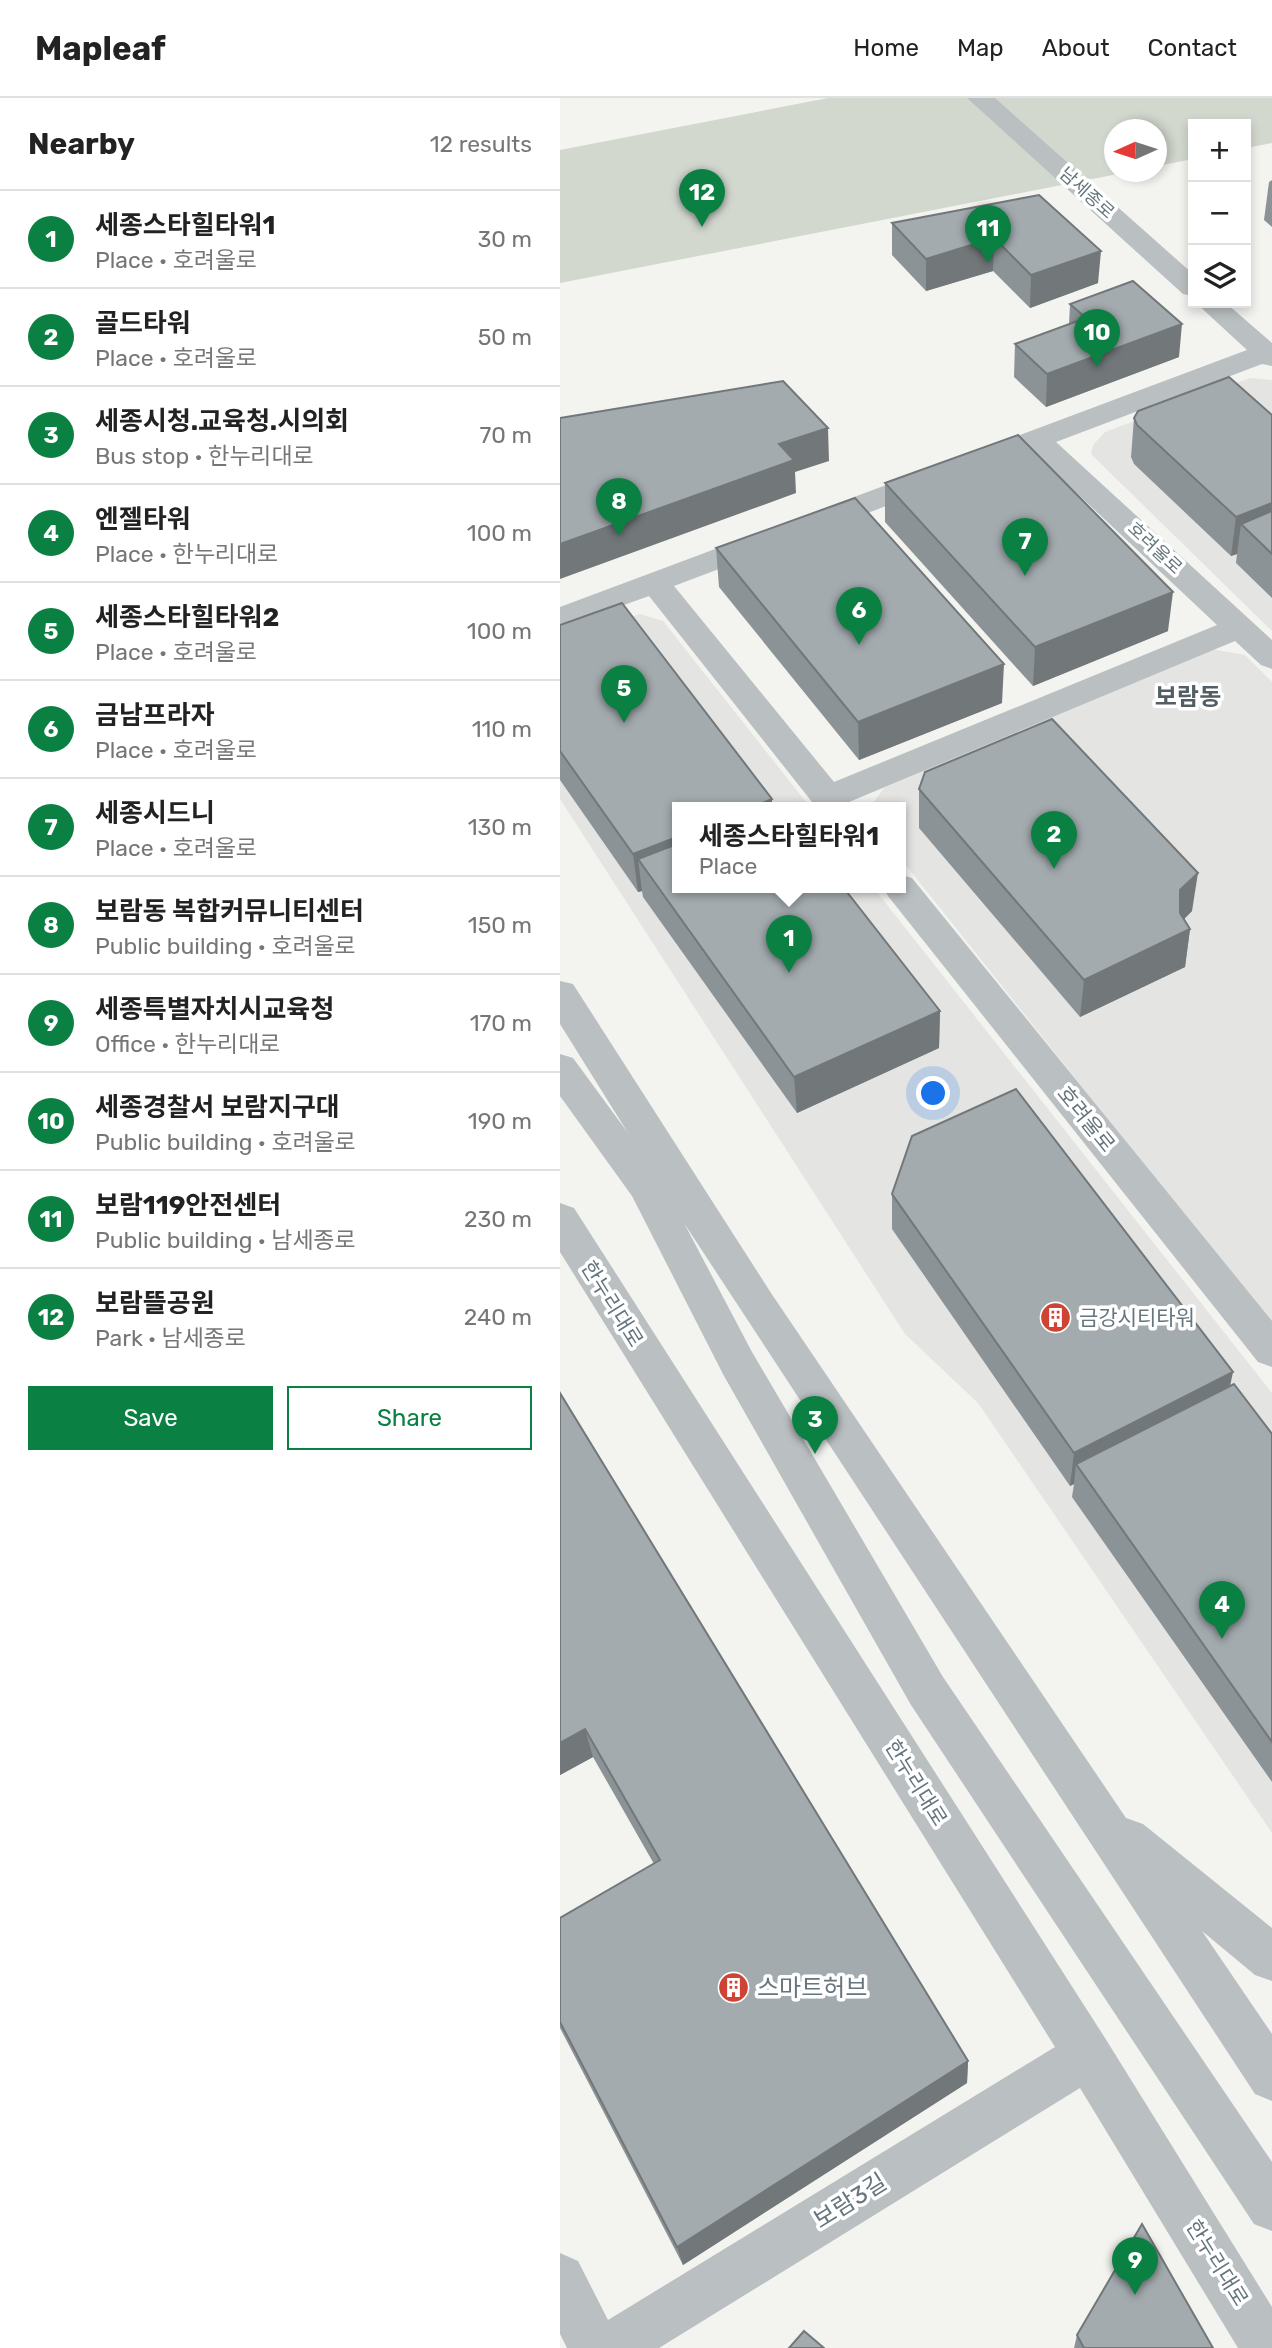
<!DOCTYPE html>
<html lang="en">
<head>
<meta charset="utf-8">
<style>
	:root { --surface:#fff; --page:#f2f2f2; --text:#222; --muted:#767676; --line:#e0e0e0; --accent:#0b8043 }
	body { margin:0; font-family:Rubik,"Noto Sans KR",sans-serif; background:var(--page); color:var(--text) }
	.controls { position:absolute; right:21px; top:21px; display:grid; overflow:hidden; border-radius:0px; box-shadow:0 4px 10px #0003 }
	.controls button { width:63px; height:63px; display:grid; place-items:center; padding:0; border:0; border-bottom:2px solid var(--line); background:var(--surface); color:var(--text); font:35px sans-serif }
	.compass { position:absolute; left:544px; top:21px; width:63px; height:63px; border-radius:50%; background:var(--surface); box-shadow:0 4px 10px #0003; rotate:267deg }
	.you { position:absolute; left:374px; top:996px; width:24px; height:24px; margin:-18px; border:5px solid #fff; border-radius:50%; background:#1a73e8; box-shadow:0 0 0 10px #1a73e833 }
	.badge { display:grid; place-items:center; width:46px; height:46px; border-radius:50%; background:var(--accent); color:#fff; font-size:23px; font-weight:700 }
	.pin { position:absolute; translate:-50% -58px; filter:drop-shadow(0 2px 4px #0008) }
	.pin::after { content:''; position:absolute; top:37px; width:24px; height:21px; background:inherit; clip-path:polygon(0 0,100% 0,50% 100%) }
	.popup { position:absolute; left:112px; top:704px; width:234px; height:91px; box-sizing:border-box; display:grid; place-content:center; border-radius:0px; background:var(--surface); filter:drop-shadow(0 2px 5px #0005); font-size:23px; white-space:nowrap; color:var(--muted) }
	.popup b { font-size:26px; color:var(--text) }
	.popup::after { content:''; position:absolute; left:50%; top:100%; margin-left:-14px; border:14px solid transparent; border-top-color:var(--surface) }
	.list { margin:0; padding:0; list-style:none }
	h2 { display:flex; justify-content:space-between; align-items:center; height:91px; margin:0; padding:0 28px; font-size:30px }
	h2 small { font-size:23px; font-weight:400; color:var(--muted) }
	.list li { display:grid; grid-template-columns:46px 1fr auto; gap:21px; align-items:center; box-sizing:border-box; height:98px; padding:0 28px; border-top:2px solid var(--line) }
	.list b { display:block; font-size:26px; white-space:nowrap }
	.list p { margin:0; font-size:23px; white-space:nowrap; color:var(--muted) }
	.list em { font-size:23px; font-style:normal; color:var(--muted) }
	.actions { display:flex; gap:14px; padding:21px 28px }
	.actions a { flex:1; padding:16px 0; border:2px solid var(--accent); border-radius:0px; text-align:center; font-size:24px; color:var(--accent) }
	.actions .main { background:var(--accent); color:#fff }
	.icon { flex:none; width:38px; height:38px; fill:none; stroke:currentColor; stroke-width:2; stroke-linecap:round; stroke-linejoin:round }
	.map { position:relative; flex:none; width:712px; height:2250px; overflow:hidden }
	header { display:flex; align-items:center; gap:42px; box-sizing:border-box; height:98px; padding:0 35px; background:var(--surface); border-bottom:2px solid var(--line) }
	header strong { font-size:33px }
	nav { display:flex; gap:38px; margin-inline-start:auto; font-size:24px }
	main { display:flex }
	aside { flex:1; background:var(--surface) }
	.map>svg:first-child { display:block }
	.built { fill:#e4e4e3 }
	.green { fill:#d3d8cf }
	.lines { fill:none; stroke-linecap:round; stroke-linejoin:round }
	.minor { fill:#babfc1; fill-rule:evenodd }
	.wall { fill:#8c9396 }
	.shaded-wall { fill:#72787a }
	.building { fill:#a3abae; stroke:#72787a; stroke-width:2 }
	.labels { text-anchor:middle; stroke-width:7; stroke-linejoin:round; paint-order:stroke }
	.far-street-label { font-size:18px; fill:#65767d; stroke:#fff }
	.street-label { font-size:21px; fill:#65767d; stroke:#fff }
	.poi-label { font-size:21px; fill:#65767d; stroke:#fff; text-anchor:start }
	.quarter-label { font-size:24px; font-weight:bold; fill:#525e63; stroke:#fff }
	.near-poi-label { font-size:24px; fill:#65767d; stroke:#fff; text-anchor:start }
	.near-street-label { font-size:24px; fill:#65767d; stroke:#fff }
</style>
</head>
<body>
<header>
<strong>Mapleaf</strong>
<nav><a>Home</a><a>Map</a><a>About</a><a>Contact</a></nav>
</header>
<main>
<aside>
<h2>Nearby<small>12 results</small></h2>
<ul class="list">
<li><span class="badge">1</span><div><b>세종스타힐타워1</b><p>Place · 호려울로</p></div><em>30 m</em></li>
<li><span class="badge">2</span><div><b>골드타워</b><p>Place · 호려울로</p></div><em>50 m</em></li>
<li><span class="badge">3</span><div><b>세종시청.교육청.시의회</b><p>Bus stop · 한누리대로</p></div><em>70 m</em></li>
<li><span class="badge">4</span><div><b>엔젤타워</b><p>Place · 한누리대로</p></div><em>100 m</em></li>
<li><span class="badge">5</span><div><b>세종스타힐타워2</b><p>Place · 호려울로</p></div><em>100 m</em></li>
<li><span class="badge">6</span><div><b>금남프라자</b><p>Place · 호려울로</p></div><em>110 m</em></li>
<li><span class="badge">7</span><div><b>세종시드니</b><p>Place · 호려울로</p></div><em>130 m</em></li>
<li><span class="badge">8</span><div><b>보람동 복합커뮤니티센터</b><p>Public building · 호려울로</p></div><em>150 m</em></li>
<li><span class="badge">9</span><div><b>세종특별자치시교육청</b><p>Office · 한누리대로</p></div><em>170 m</em></li>
<li><span class="badge">10</span><div><b>세종경찰서 보람지구대</b><p>Public building · 호려울로</p></div><em>190 m</em></li>
<li><span class="badge">11</span><div><b>보람119안전센터</b><p>Public building · 남세종로</p></div><em>230 m</em></li>
<li><span class="badge">12</span><div><b>보람뜰공원</b><p>Park · 남세종로</p></div><em>240 m</em></li>
</ul>
<div class="actions"><a class="main">Save</a><a>Share</a></div>
</aside>
<div class="map">
<svg width="712" height="2250" viewBox="0 0 712 2250">
	<rect width="100%" height="100%" fill="#f3f3f0"/>
	<g class="built">
		<path d="M690 280 712 282V533L531 356 533 347 545 334Z"/>
		<path d="M80 516 103 523 250 709H117V789H313L712 1295V1735L418 1305 345 1236 0 701V542Z"/>
		<path d="M646 550 685 557 712 584V1228L341 761V709H310L324 690Z"/>
	</g>
	<path class="green" d="M268 0H712V45L686 50V26H633V61L597 68 596 32H554V74H568L0 185V52Z"/>
	<g class="lines">
		<g class="minor">
			<path d="M407 0H435L633 176V198L623 196Z"/>
			<path d="M636 205H666L712 245V268L702 266 496 344 712 542V571L701 567 675 543 289 704 292 709H256L89 498 0 530V509L687 252ZM472 353 657 527 274 684 114 488Z"/>
			<path d="M341 777 352 780 712 1223V1269L698 1264 328 798 323 789H341Z"/>
			<path d="M0 883 13 886 211 1195 566 1720 583 1726 712 1830V1883L695 1877 642 1833 712 1936V2003L695 1996 124 1125 192 1254 383 1579 712 2064V2133L694 2126 351 1607 164 1278 72 1098 0 998V956L13 960 68 1035 0 926Z"/>
			<path d="M0 1105 14 1110 545 1940 712 2209V2250H678L520 1990 99 2250H7L0 2236V2155L18 2163 48 2222 495 1949 0 1154Z"/>
		</g>
	</g>
	<g class="wall">
		<path d="M712 82V129L704 122 709 84Z"/>
		<path d="M479 97 538 185 470 210 433 173 366 193 332 157V125Z"/>
		<path d="M510 206 619 259 486 309 454 279 455 246 509 227Z"/>
		<path d="M712 317V500L676 465 677 456 671 458 574 366 571 359 574 320Z"/>
		<path d="M325 385 608 533 473 588 325 424Z"/>
		<path d="M156 450 442 605 299 662 159 489Z"/>
		<path d="M0 527 212 701V707L380 913 379 950 237 1015 83 799 82 793 78 794 0 682Z"/>
		<path d="M359 691 632 813 624 821 630 831 625 869 520 919 359 730Z"/>
		<path d="M332 1096 670 1287 712 1336V1684L512 1399 514 1386 510 1388 332 1131Z"/>
		<path d="M0 1295 408 1963 407 1985 123 2167 0 1930V1820L94 1766 33 1659 0 1677Z"/>
		<path d="M517 2237 653 2250H514Z"/>
	</g>
	<g class="shaded-wall">
		<path d="M434 140 433 173 366 193V161Z"/>
		<path d="M541 153 538 185 470 210 471 177Z"/>
		<path d="M622 226 619 259 486 309 487 276Z"/>
		<path d="M268 330 269 363 235 374 236 395 0 481V446L219 346Z"/>
		<path d="M712 405V442L681 426 677 456 671 458 676 419Z"/>
		<path d="M613 494 608 533 473 588 475 549Z"/>
		<path d="M444 566 442 605 299 662 298 624Z"/>
		<path d="M212 701V709H193Z"/>
		<path d="M117 739V779L78 761 82 793 78 794 73 756Z"/>
		<path d="M638 775 632 813 615 830 620 792Z"/>
		<path d="M630 831 625 869 520 919 524 882Z"/>
		<path d="M380 913 379 950 237 1015 234 979Z"/>
		<path d="M673 1274 666 1308 516 1366 514 1386 510 1388 514 1355Z"/>
		<path d="M25 1631 33 1659 0 1677V1645Z"/>
		<path d="M408 1963 407 1985 123 2167 117 2149Z"/>
	</g>
	<g class="building">
		<path d="M479 97 541 153 471 177 434 140 366 161 332 125Z"/>
		<path d="M573 183 622 226 487 276 455 246 526 220 510 206Z"/>
		<path d="M669 279 712 317V405L676 419 577 327 574 320 578 313Z"/>
		<path d="M223 283 268 330 219 346 234 362 0 446V320Z"/>
		<path d="M458 337 613 494 475 549 325 385Z"/>
		<path d="M295 400 444 566 298 624 156 450Z"/>
		<path d="M712 413V456L681 426Z"/>
		<path d="M62 505 212 701 193 709H117V739L73 756 0 653V527Z"/>
		<path d="M492 621 638 775 620 792V815L630 831 524 882 359 691 365 674Z"/>
		<path d="M217 705 220 709H208Z"/>
		<path d="M117 746V789H283L380 913 234 979 78 761Z"/>
		<path d="M456 991 673 1274 514 1355 332 1096 352 1038Z"/>
		<path d="M674 1286 712 1336V1644L516 1366Z"/>
		<path d="M0 1295 408 1963 117 2149 0 1924V1820L100 1762 25 1631 0 1645Z"/>
		<path d="M582 2126 653 2250H524L517 2237Z"/>
		<path d="M244 2233 264 2250H229Z"/>
	</g>
	<defs>
		<symbol id="building-disc" viewBox="-11 -11 22 22"><circle r="9.5" fill="#cf4334" stroke="#fff"/><path d="M-4-6H4V6H1V3H-1V6H-4ZM-2.5-4.3h1.7v1.8h-1.7ZM.8-4.3h1.7v1.8H.8ZM-2.5-1h1.7V.8h-1.7ZM.8-1h1.7V.8H.8Z" fill="#fff"/></symbol>
	</defs>
	<g fill-rule="evenodd">
		<use href="#building-disc" x="478" y="1202" width="35" height="35"/>
		<use href="#building-disc" x="156" y="1872" width="35" height="35"/>
	</g>
	<g class="labels">
		<g class="far-street-label">
			<text transform="translate(527 95) rotate(42)" y="6">남세종로</text>
			<text transform="translate(595 450) rotate(43)" y="6">호려울로</text>
		</g>
		<g class="street-label">
			<text transform="translate(526 1021) rotate(51)" y="7">호려울로</text>
			<text transform="translate(52 1206) rotate(58)" y="7">한누리대로</text>
			<text transform="translate(356 1685) rotate(58)" y="7">한누리대로</text>
			<text transform="translate(657 2165) rotate(58)" y="7">한누리대로</text>
		</g>
		<g class="poi-label">
			<text x="519" y="1227">금강시티타워</text>
		</g>
		<g class="quarter-label">
			<text x="628" y="607">보람동</text>
		</g>
		<g class="near-poi-label">
			<text x="197" y="1898">스마트허브</text>
		</g>
		<g class="near-street-label">
			<text transform="translate(290 2103) rotate(-32)" y="8">보람3길</text>
		</g>
	</g>
</svg>
<div class="controls">
<button>+</button>
<button>−</button>
<button><svg class="icon" aria-label="layers" viewBox="0 0 24 24"><path d="M12 4l9 5-9 5-9-5zM3 14l9 5 9-5"/></svg></button>
</div>
<svg class="compass" viewBox="-18 -18 36 36"><path d="M0-13l5 13h-10z" fill="#e53935"/><path d="M0 13l5-13h-10z" fill="#767676"/></svg>
<div class="you"></div>
<div class="pin badge" style="left:229px;top:875px">1</div>
<div class="popup"><b>세종스타힐타워1</b>Place</div>
<div class="pin badge" style="left:494px;top:771px">2</div>
<div class="pin badge" style="left:255px;top:1356px">3</div>
<div class="pin badge" style="left:662px;top:1541px">4</div>
<div class="pin badge" style="left:64px;top:625px">5</div>
<div class="pin badge" style="left:299px;top:547px">6</div>
<div class="pin badge" style="left:465px;top:478px">7</div>
<div class="pin badge" style="left:59px;top:438px">8</div>
<div class="pin badge" style="left:575px;top:2197px">9</div>
<div class="pin badge" style="left:537px;top:269px">10</div>
<div class="pin badge" style="left:428px;top:165px">11</div>
<div class="pin badge" style="left:142px;top:129px">12</div>
</div>
</main>
</body>
</html>
